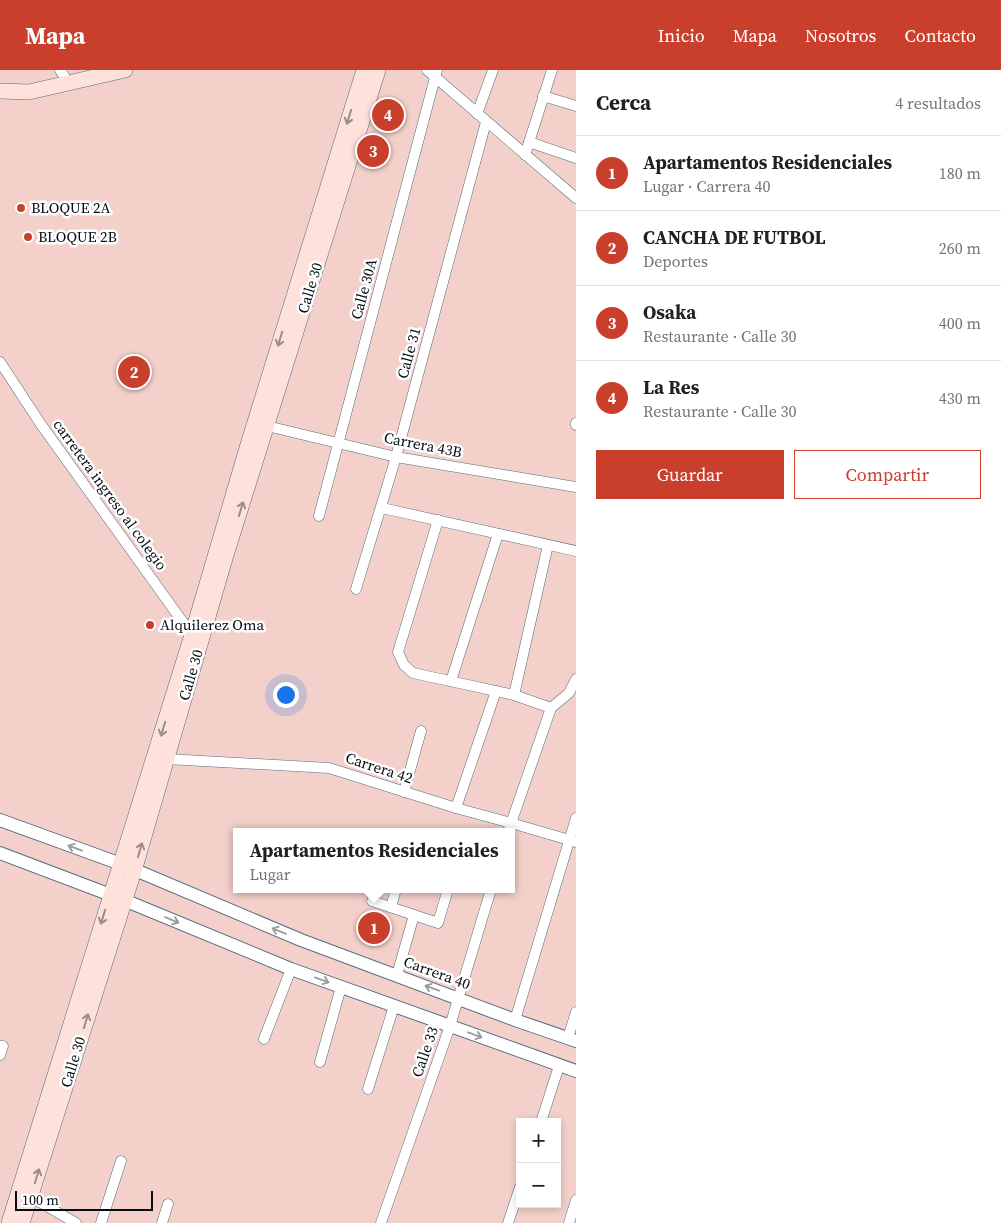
<!DOCTYPE html>
<html lang="es">
<head>
<meta charset="utf-8">
<style>
	:root { --surface:#fff; --page:#f2f2f2; --text:#202124; --muted:#757577; --line:#e0e0e0; --accent:#ca3e2c }
	body { margin:0; font-family:"Source Serif 4",serif; background:var(--page); color:var(--text) }
	.controls { position:absolute; right:15px; bottom:15px; display:grid; overflow:hidden; border-radius:0px; box-shadow:0 2px 8px #0003 }
	.controls button { width:45px; height:45px; display:grid; place-items:center; padding:0; border:0; border-bottom:1px solid var(--line); background:var(--surface); color:var(--text); font:25px sans-serif }
	.scale { position:absolute; left:15px; bottom:12px; width:138px; box-sizing:border-box; padding-left:5px; border:2px solid #050d15; border-top:0; font-size:14px; line-height:18px; white-space:nowrap; color:#050d15; -webkit-text-stroke:4px #fff; paint-order:stroke }
	.you { position:absolute; left:285px; top:624px; width:18px; height:18px; margin:-12px; border:4px solid #fff; border-radius:50%; background:#1a73e8; box-shadow:0 0 0 8px #1a73e833 }
	.badge { display:grid; place-items:center; width:32px; height:32px; border-radius:50%; background:var(--accent); color:#fff; font-size:16px; font-weight:700 }
	.pin { position:absolute; translate:-50% -50%; border:2px solid #fff; box-shadow:0 1px 5px #0006 }
	.popup { position:absolute; left:233px; top:758px; width:282px; height:65px; box-sizing:border-box; display:grid; place-content:center; border-radius:0px; background:var(--surface); filter:drop-shadow(0 1px 4px #0005); font-size:16px; white-space:nowrap; color:var(--muted) }
	.popup b { font-size:19px; color:var(--text) }
	.popup::after { content:''; position:absolute; left:50%; top:100%; margin-left:-10px; border:10px solid transparent; border-top-color:var(--surface) }
	.list { margin:0; padding:0; list-style:none }
	h2 { display:flex; justify-content:space-between; align-items:center; height:65px; margin:0; padding:0 20px; font-size:21px }
	h2 small { font-size:16px; font-weight:400; color:var(--muted) }
	.list li { display:grid; grid-template-columns:32px 1fr auto; gap:15px; align-items:center; box-sizing:border-box; height:75px; padding:0 20px; border-top:1px solid var(--line) }
	.list b { display:block; font-size:19px; white-space:nowrap }
	.list p { margin:0; font-size:16px; white-space:nowrap; color:var(--muted) }
	.list em { font-size:16px; font-style:normal; color:var(--muted) }
	.actions { display:flex; gap:10px; padding:15px 20px }
	.actions a { flex:1; padding:11px 0; border:1px solid var(--accent); border-radius:0px; text-align:center; font-size:18px; color:var(--accent) }
	.actions .main { background:var(--accent); color:#fff }
	.map { position:relative; flex:none; width:576px; height:1153px; overflow:hidden }
	header { display:flex; align-items:center; gap:30px; box-sizing:border-box; height:70px; padding:0 25px; background:var(--accent); color:#fff }
	header strong { font-size:24px }
	nav { display:flex; gap:28px; margin-inline-start:auto; font-size:18px }
	main { display:flex }
	aside { flex:1; background:var(--surface) }
	.map>svg:first-child { display:block }
	.green { fill:#f4d0ca; fill-rule:evenodd }
	.lines { fill:none; stroke-linecap:round; stroke-linejoin:round }
	.minor-casing { stroke:#546c82; stroke-width:11 }
	.tertiary-casing { stroke:#546c82; stroke-width:14 }
	.secondary-casing { stroke:#546c82; stroke-width:16 }
	.minor { stroke:#fff; stroke-width:10 }
	.tertiary { stroke:#fff; stroke-width:12 }
	.secondary { stroke:#ffe1dc; stroke-width:15 }
	.oneway { stroke:#9b8c8c }
	.oneway2 { stroke:#9b9ea1 }
	.poi-dot { fill:#ca3e2c; stroke:#fff; stroke-width:2 }
	.labels { text-anchor:middle; stroke-width:5; stroke-linejoin:round; paint-order:stroke }
	.poi-label { font-size:15px; fill:#050d15; stroke:#fff; text-anchor:start }
	.street-label { font-size:15px; fill:#050d15; stroke:#fff }
</style>
</head>
<body>
<header>
<strong>Mapa</strong>
<nav><a>Inicio</a><a>Mapa</a><a>Nosotros</a><a>Contacto</a></nav>
</header>
<main>
<div class="map">
<svg width="576" height="1153" viewBox="0 0 576 1153">
	<rect width="100%" height="100%" fill="#e6f1fb"/>
	<path class="green" d="M0 0H576V1153H0ZM236 762H512V819H236ZM520 1052H557V1134H520Z"/>
	<g class="lines">
		<defs>
			<g id="minor">
				<path d="M60 0 69 13"/>
				<path d="M427 0 576 128"/>
				<path d="M543 26 576 36"/>
				<path d="M477 44 493 0"/>
				<path d="M529 72 576 88"/>
				<path d="M525 85 552 0"/>
				<path d="M0 292 40 353 192 565 194 566"/>
				<path d="M576 353V355"/>
				<path d="M267 356 396 387 576 417"/>
				<path d="M382 438 576 481"/>
				<path d="M319 446 437 0"/>
				<path d="M438 450 398 582 404 595 413 603 514 625 551 638"/>
				<path d="M356 519 396 387 486 52"/>
				<path d="M451 611 498 464"/>
				<path d="M514 625 548 475"/>
				<path d="M167 689 329 698 456 738 511 753 576 772"/>
				<path d="M404 722 421 661"/>
				<path d="M456 738 496 621"/>
				<path d="M508 762 551 638 569 623 576 609"/>
				<path d="M372 831 438 853 448 819"/>
				<path d="M391 837 396 819"/>
				<path d="M397 905 414 845"/>
				<path d="M515 950 576 748"/>
				<path d="M568 968 576 942"/>
				<path d="M264 969 291 899"/>
				<path d="M0 976H3L0 985"/>
				<path d="M320 992 341 917"/>
				<path d="M368 1019 394 936"/>
				<path d="M541 1052 559 996"/>
				<path d="M31 1127 76 1153"/>
				<path d="M101 1153 121 1091"/>
				<path d="M162 1153 168 1134"/>
				<path d="M381 1153 450 956 491 819"/>
				<path d="M508 1153 520 1117"/>
				<path d="M569 1153 576 1130"/>
			</g>
			<g id="tertiary">
				<path d="M0 750 121 794 301 870 515 950 576 971"/>
				<path d="M0 783 124 830 291 899 576 1001"/>
			</g>
			<g id="secondary">
				<path d="M0 21 29 22 125 0"/>
				<path d="M9 1153 192 565 247 378 364 0"/>
				<path d="M22 1153 134 801 226 485 378 0"/>
			</g>
		</defs>
		<use href="#minor" class="minor-casing"/>
		<use href="#tertiary" class="tertiary-casing"/>
		<use href="#secondary" class="secondary-casing"/>
		<use href="#minor" class="minor"/>
		<use href="#tertiary" class="tertiary"/>
		<use href="#secondary" class="secondary"/>
	</g>
	<defs><path id="oneway-shaft" d="M-6 0H5M1.5-3L5.5 0L1.5 3" fill="none" stroke-width="1.6" stroke-linecap="round" stroke-linejoin="round" transform="scale(1.25)"/></defs>
	<g class="oneway">
		<use href="#oneway-shaft" transform="translate(349 47) rotate(107)"/>
		<use href="#oneway-shaft" transform="translate(280 269) rotate(107)"/>
		<use href="#oneway-shaft" transform="translate(241 439) rotate(-73)"/>
		<use href="#oneway-shaft" transform="translate(163 659) rotate(107)"/>
		<use href="#oneway-shaft" transform="translate(140 780) rotate(-74)"/>
		<use href="#oneway-shaft" transform="translate(103 847) rotate(107)"/>
		<use href="#oneway-shaft" transform="translate(86 951) rotate(-73)"/>
		<use href="#oneway-shaft" transform="translate(37 1106) rotate(-73)"/>
	</g>
	<g class="oneway2">
		<use href="#oneway-shaft" transform="translate(75 778) rotate(-160)"/>
		<use href="#oneway-shaft" transform="translate(172 850) rotate(22)"/>
		<use href="#oneway-shaft" transform="translate(279 861) rotate(-158)"/>
		<use href="#oneway-shaft" transform="translate(322 910) rotate(20)"/>
		<use href="#oneway-shaft" transform="translate(432 918) rotate(-160)"/>
		<use href="#oneway-shaft" transform="translate(475 965) rotate(20)"/>
	</g>
	<g class="poi-dot">
		<circle cx="21" cy="138" r="5"/>
		<circle cx="28" cy="167" r="5"/>
		<circle cx="150" cy="555" r="5"/>
	</g>
	<g class="labels">
		<g class="poi-label">
			<text x="31" y="143">BLOQUE 2A</text>
			<text x="38" y="172">BLOQUE 2B</text>
			<text x="160" y="560">Alquilerez Oma</text>
		</g>
		<g class="street-label">
			<text transform="translate(310 218) rotate(-73)" y="5">Calle 30</text>
			<text transform="translate(364 219) rotate(-75)" y="5">Calle 30A</text>
			<text transform="translate(409 283) rotate(-75)" y="5">Calle 31</text>
			<text transform="translate(423 375) rotate(11)" y="5">Carrera 43B</text>
			<text transform="translate(110 425) rotate(54)" y="5">carretera ingreso al colegio</text>
			<text transform="translate(191 605) rotate(-74)" y="5">Calle 30</text>
			<text transform="translate(379 698) rotate(18)" y="5">Carrera 42</text>
			<text transform="translate(437 903) rotate(20)" y="5">Carrera 40</text>
			<text transform="translate(425 982) rotate(-71)" y="5">Calle 33</text>
			<text transform="translate(73 992) rotate(-73)" y="5">Calle 30</text>
		</g>
	</g>
</svg>
<div class="controls">
<button>+</button>
<button>−</button>
</div>
<div class="scale">100 m</div>
<div class="you"></div>
<div class="pin badge" style="left:374px;top:858px">1</div>
<div class="popup"><b>Apartamentos Residenciales</b>Lugar</div>
<div class="pin badge" style="left:134px;top:302px">2</div>
<div class="pin badge" style="left:373px;top:81px">3</div>
<div class="pin badge" style="left:388px;top:45px">4</div>
</div>
<aside>
<h2>Cerca<small>4 resultados</small></h2>
<ul class="list">
<li><span class="badge">1</span><div><b>Apartamentos Residenciales</b><p>Lugar · Carrera 40</p></div><em>180 m</em></li>
<li><span class="badge">2</span><div><b>CANCHA DE FUTBOL</b><p>Deportes</p></div><em>260 m</em></li>
<li><span class="badge">3</span><div><b>Osaka</b><p>Restaurante · Calle 30</p></div><em>400 m</em></li>
<li><span class="badge">4</span><div><b>La Res</b><p>Restaurante · Calle 30</p></div><em>430 m</em></li>
</ul>
<div class="actions"><a class="main">Guardar</a><a>Compartir</a></div>
</aside>
</main>
</body>
</html>
